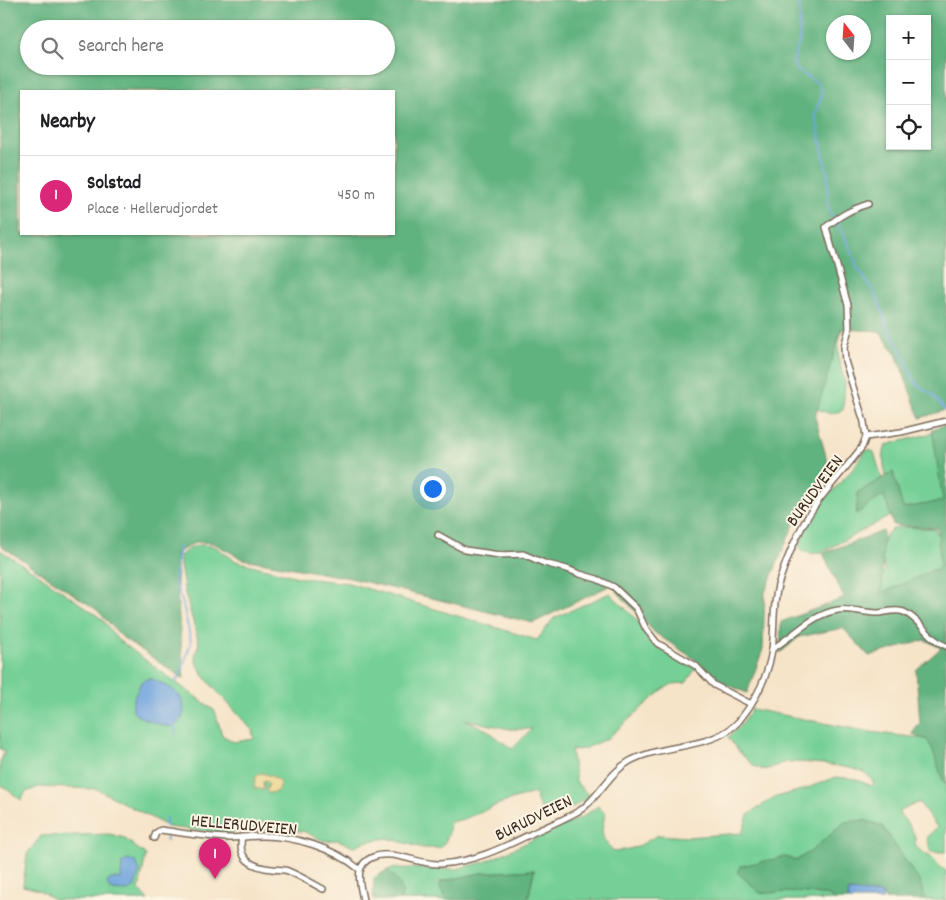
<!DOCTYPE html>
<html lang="en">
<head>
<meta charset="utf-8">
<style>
	:root { --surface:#fff; --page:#f2f2f2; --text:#202124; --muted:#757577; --line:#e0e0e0; --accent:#db2777 }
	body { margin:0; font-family:Dekko,sans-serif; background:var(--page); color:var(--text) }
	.controls { position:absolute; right:15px; top:15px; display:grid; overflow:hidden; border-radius:0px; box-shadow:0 1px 4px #0004 }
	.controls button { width:45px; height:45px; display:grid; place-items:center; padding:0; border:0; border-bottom:1px solid var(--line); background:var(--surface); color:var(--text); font:25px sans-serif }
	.compass { position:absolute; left:826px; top:15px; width:45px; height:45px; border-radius:50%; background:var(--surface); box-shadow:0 1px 4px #0004; rotate:343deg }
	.you { position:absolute; left:432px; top:488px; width:18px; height:18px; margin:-12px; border:4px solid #fff; border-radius:50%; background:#1a73e8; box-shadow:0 0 0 8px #1a73e833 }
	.badge { display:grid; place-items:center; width:32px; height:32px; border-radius:50%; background:var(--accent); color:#fff; font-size:16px; font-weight:700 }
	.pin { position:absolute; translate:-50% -41px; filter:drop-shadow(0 1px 2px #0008) }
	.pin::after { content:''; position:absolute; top:26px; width:18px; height:15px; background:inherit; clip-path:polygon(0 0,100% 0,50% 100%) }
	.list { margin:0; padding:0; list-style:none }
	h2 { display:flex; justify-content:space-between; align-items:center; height:65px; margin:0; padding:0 20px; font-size:21px }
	h2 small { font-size:16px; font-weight:400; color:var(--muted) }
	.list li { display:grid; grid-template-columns:32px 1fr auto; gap:15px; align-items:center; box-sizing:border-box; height:80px; padding:0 20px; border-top:1px solid var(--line) }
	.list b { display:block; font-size:19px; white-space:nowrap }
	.list p { margin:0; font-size:16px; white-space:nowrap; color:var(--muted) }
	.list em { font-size:16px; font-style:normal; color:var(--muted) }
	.icon { flex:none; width:28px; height:28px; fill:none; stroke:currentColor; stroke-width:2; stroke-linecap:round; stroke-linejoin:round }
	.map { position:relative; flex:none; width:946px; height:900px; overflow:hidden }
	.search { position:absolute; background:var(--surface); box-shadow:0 1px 4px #0004; left:20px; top:20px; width:375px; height:55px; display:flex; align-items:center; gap:12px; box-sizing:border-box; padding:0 18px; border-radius:28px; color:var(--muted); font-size:19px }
	.panel { position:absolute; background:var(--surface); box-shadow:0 1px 4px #0004; left:20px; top:90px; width:375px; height:145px; border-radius:0px }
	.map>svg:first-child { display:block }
	.green { fill:#75d096; stroke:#587d5a; fill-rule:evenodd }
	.forest { fill:#60b27f; stroke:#4e6e4e; fill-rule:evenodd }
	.sand { fill:#eeda9e; stroke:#94825e }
	.water { fill:#72a5de; stroke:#56687e }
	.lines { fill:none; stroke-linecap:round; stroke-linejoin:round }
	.stream { stroke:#72a5de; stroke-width:2 }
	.street-casing { stroke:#7c6b5a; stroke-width:8 }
	.street { stroke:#fff; stroke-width:5 }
	.labels { text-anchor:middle; stroke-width:4; stroke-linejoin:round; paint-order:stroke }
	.street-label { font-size:18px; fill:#3b2a1e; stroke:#fcf5e5 }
</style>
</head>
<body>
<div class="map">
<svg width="946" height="900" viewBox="0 0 946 900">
	<rect width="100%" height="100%" fill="#fcf5e5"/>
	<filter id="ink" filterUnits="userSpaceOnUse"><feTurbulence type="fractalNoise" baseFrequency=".02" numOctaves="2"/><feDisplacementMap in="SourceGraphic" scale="10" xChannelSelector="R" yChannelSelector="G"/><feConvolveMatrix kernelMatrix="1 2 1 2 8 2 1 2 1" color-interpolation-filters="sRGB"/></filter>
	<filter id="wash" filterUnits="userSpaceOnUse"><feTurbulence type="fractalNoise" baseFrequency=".0096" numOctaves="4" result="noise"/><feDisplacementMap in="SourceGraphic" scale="20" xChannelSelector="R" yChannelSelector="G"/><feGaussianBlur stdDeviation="1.12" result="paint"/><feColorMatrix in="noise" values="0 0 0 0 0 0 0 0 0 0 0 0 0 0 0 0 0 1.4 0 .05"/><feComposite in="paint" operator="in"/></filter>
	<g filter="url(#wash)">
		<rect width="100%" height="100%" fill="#f6e4c9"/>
		<g class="green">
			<path d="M842 328 838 346 839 361 845 383 843 410 831 414 814 408 804 329Z"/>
			<path d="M932 433 936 443 946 505 904 512C891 497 878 464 886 445Z"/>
			<path d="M869 450 874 452 892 513 890 516 822 552C812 554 805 555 799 546L800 540 817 510 827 497 852 470 865 451Z"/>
			<path d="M907 527 935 529 941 539 946 565 880 602 876 581 885 572C882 558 877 535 895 528 898 527 904 527 907 527Z"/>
			<path d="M198 545 214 546 236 561 302 578 349 583 537 640 554 618 610 593 638 621 648 640 674 658 696 668 686 683 672 684 662 690 608 738 584 749 571 750 576 782 589 796 570 809 540 808 534 793 499 804 464 819 450 822C449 833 448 840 440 848H423L387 838 364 842 353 847 338 840 324 841 303 831 248 830 227 834 169 827 97 789 39 787 26 792 21 800 0 784V762L5 751 0 749V550L39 575 102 619 117 639 215 711 222 735 234 742 254 739 252 730 208 681 197 665 195 656 199 643 185 593 180 566V556L188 549ZM464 719 509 729H532L512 749 487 730Z"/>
			<path d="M752 709 870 732 927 739 932 748 943 781 946 783V852H931L927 838 937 827 919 802 898 812C905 821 918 833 915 845 920 852 925 853 931 857 937 862 938 866 946 871V900H926L919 881 882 826 864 820 797 860 784 857 760 893 799 892 830 896 834 900H528L534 870 481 873 440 882V888L446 900H399L402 896 387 870 398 868 456 869 485 862 584 816 598 806 605 814C601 833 599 838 615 852L637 847 658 835 687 837 742 833 748 815 773 798 805 789 836 777 856 779 871 786 874 783C871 779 867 774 863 772 850 766 797 760 783 763 775 765 769 771 761 769 749 765 734 746 728 737L740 726Z"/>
			<path d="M110 834 124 838 146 855 139 889 148 900H55L39 890 23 886 27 854 41 836Z"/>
		</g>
		<g class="forest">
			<path d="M0 0H946V410L920 418 896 354 879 331 841 329 815 417 830 470 798 515 765 592 763 649 747 693 718 681 696 660 655 633 611 585 533 623 350 578 243 559 213 543 196 542 177 553V594L184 679 122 637 97 610 0 545ZM890 19H927V146H890ZM834 22H864V52H834ZM29 29H386V66H29ZM21 91H394V234H21Z"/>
			<path d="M946 425V783L943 781 932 748 927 740 912 734 920 723 916 670 941 648 925 640 869 656 843 628 799 637 780 653 781 622 844 598 823 553 883 531 882 593 940 567 938 528 893 525 884 495 856 514 858 492 893 472 903 508 943 501 932 429Z"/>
			<path d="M864 820 882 826 919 881 926 900H885L883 894 849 891 848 900H834L830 896 799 892 760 893 737 872 741 866 784 857 797 860 811 851 845 822Z"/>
			<path d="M387 870C396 878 408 889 399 900H374L373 895 374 878Z"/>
			<path d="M534 870 528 900H446L440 888V882L481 873Z"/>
		</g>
		<path class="sand" d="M262 773 274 777 280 783V787L276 792 268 793 266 791 269 784 266 781 263 782 264 788 263 790 254 788 255 779 258 774Z"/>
		<g class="water">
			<path d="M150 678C160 683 173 687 180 697 189 708 182 730 165 726 155 724 145 719 136 715 128 706 137 692 141 682Z"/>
			<path d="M128 860 136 862 140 871 134 888 127 891 111 890 107 884 109 880 116 878 118 879H121L122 863Z"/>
			<path d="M849 891 883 894 882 900H848Z"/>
		</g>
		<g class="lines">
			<g class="stream">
				<path d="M799 0 800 38 793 61 797 70 819 84 822 95 815 114 828 176 827 201 830 213 840 227 853 255 857 267 877 297 888 329 900 349 917 385 930 393 946 411"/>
				<path d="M176 682 181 673 191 642 183 604 174 581 179 547"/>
				<path d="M175 725 176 734"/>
				<path d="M166 818V827"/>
				<path d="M166 836 167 840"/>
			</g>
		</g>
	</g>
	<g filter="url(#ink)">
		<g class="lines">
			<defs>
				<g id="street">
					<path d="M866 437 901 432 946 421"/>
					<path d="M438 535 465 550 500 555 523 554 544 563 567 569 580 574 597 579 614 587 636 608 646 629 657 643 696 666 714 685 751 704"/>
					<path d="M772 649C794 636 812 614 838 610 851 608 864 613 877 613 886 613 895 608 904 612 921 620 928 639 946 646"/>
					<path d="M242 837C237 859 252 867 272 869 277 870 283 869 288 871 300 876 312 883 323 889"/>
					<path d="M154 838 156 833 161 830C183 833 205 837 227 838 238 838 250 836 262 836 294 836 334 848 359 869"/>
					<path d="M363 900C360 884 353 865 373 857 392 849 420 865 440 864 476 862 506 846 537 831 552 824 568 818 582 809 600 795 610 772 630 761 663 743 714 750 739 721 756 700 768 676 772 650 775 627 772 604 779 582 788 555 799 529 814 507 829 486 847 467 862 447L866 437 864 422 845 361 844 347 849 329 848 305 826 227C841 215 850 210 868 204"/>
				</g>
			</defs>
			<use href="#street" class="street-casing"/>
			<use href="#street" class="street"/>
		</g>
	</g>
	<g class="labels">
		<g class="street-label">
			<text transform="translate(814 490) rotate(-54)" y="6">BURUDVEIEN</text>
			<text transform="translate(533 817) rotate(-26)" y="6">BURUDVEIEN</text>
			<text transform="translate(244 824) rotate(5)" y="6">HELLERUDVEIEN</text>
		</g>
	</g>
</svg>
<div class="controls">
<button>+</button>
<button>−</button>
<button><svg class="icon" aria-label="locate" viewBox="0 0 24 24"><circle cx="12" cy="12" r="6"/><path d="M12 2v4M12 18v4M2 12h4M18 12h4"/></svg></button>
</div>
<svg class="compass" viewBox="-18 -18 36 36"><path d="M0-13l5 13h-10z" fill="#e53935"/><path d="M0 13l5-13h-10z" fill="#757577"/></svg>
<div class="you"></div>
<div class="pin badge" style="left:215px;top:879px">1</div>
<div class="search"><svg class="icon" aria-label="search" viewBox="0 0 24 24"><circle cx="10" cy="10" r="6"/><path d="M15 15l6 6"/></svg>Search here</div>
<section class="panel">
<h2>Nearby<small></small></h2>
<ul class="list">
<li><span class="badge">1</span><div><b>Solstad</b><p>Place · Hellerudjordet</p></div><em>450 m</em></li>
</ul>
</section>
</div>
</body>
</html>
